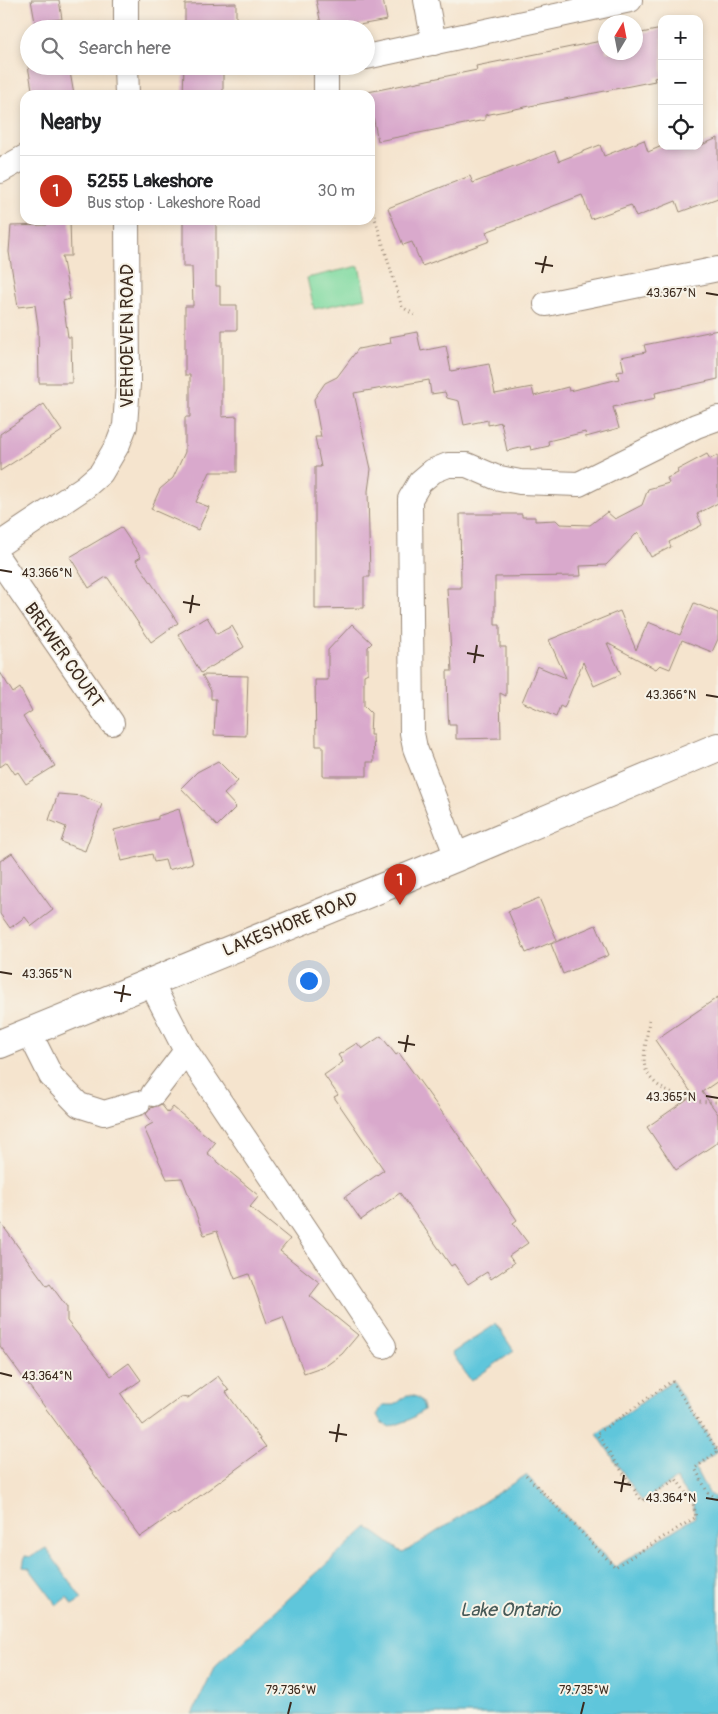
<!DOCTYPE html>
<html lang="en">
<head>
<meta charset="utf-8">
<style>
	:root { --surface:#fff; --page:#f2f2f2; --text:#202124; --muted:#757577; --line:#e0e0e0; --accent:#c8321e }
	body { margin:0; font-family:Pangolin,sans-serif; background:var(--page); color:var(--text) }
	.controls { position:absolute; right:15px; top:15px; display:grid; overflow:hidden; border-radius:10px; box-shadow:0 2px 8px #0003 }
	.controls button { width:45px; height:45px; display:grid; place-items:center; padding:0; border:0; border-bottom:1px solid var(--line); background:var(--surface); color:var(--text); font:25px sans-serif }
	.compass { position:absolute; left:598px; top:15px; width:45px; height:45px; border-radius:50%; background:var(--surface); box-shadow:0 2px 8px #0003; rotate:10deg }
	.you { position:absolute; left:308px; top:980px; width:18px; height:18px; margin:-12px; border:4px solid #fff; border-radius:50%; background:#1a73e8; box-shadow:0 0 0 8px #1a73e833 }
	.badge { display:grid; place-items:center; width:32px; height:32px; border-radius:50%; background:var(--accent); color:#fff; font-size:16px; font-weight:700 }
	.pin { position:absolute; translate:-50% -41px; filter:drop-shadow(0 1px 2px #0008) }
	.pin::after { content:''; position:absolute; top:26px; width:18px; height:15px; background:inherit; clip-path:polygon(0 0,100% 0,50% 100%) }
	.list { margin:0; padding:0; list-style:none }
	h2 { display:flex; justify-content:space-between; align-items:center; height:65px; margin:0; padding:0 20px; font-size:21px }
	h2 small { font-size:16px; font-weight:400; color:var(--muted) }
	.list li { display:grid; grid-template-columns:32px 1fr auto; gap:15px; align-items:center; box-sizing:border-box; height:70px; padding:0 20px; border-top:1px solid var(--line) }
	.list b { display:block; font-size:19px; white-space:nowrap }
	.list p { margin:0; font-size:16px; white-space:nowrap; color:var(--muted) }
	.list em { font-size:16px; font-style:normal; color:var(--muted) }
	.icon { flex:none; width:28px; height:28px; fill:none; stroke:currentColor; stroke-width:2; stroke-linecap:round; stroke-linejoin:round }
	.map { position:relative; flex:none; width:718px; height:1714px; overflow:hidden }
	.search { position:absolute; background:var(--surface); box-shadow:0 2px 8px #0003; left:20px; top:20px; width:355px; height:55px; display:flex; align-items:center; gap:12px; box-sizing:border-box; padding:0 18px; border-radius:28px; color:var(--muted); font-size:19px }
	.panel { position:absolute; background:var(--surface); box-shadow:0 2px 8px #0003; left:20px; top:90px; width:355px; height:135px; border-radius:15px }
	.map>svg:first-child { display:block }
	.green { fill:#7fdaa0; stroke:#5d825f }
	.water { fill:#5fc6db; stroke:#4d787c }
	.building { fill:#d9a9cc }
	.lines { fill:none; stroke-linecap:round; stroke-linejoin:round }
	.minor-casing { stroke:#988776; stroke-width:26 }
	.major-casing { stroke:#988776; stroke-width:30 }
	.path { stroke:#988776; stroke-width:3; stroke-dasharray:1 4; stroke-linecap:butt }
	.minor { stroke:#fff; stroke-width:24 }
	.major { stroke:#fff; stroke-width:28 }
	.ticks { fill:none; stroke:#3b2a1e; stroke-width:2 }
	.labels { text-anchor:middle; stroke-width:4; stroke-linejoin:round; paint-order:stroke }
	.street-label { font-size:18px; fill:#3b2a1e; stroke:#f7f3e8 }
	.water-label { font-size:19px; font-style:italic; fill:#465957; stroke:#f7f3e8 }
	.ticks-label { font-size:12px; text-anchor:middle; fill:#3b2a1e; stroke:#f7f3e8; stroke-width:4; stroke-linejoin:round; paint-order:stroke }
</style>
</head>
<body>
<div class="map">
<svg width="718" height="1714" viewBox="0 0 718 1714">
	<rect width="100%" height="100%" fill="#f7f3e8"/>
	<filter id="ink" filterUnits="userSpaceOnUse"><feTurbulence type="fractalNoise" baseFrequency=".02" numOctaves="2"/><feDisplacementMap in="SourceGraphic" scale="10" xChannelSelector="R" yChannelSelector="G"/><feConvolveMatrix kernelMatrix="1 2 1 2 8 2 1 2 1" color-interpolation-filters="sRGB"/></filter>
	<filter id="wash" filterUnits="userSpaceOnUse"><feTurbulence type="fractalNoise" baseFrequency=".0096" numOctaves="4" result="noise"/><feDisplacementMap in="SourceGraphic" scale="20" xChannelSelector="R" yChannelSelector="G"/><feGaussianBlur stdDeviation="1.12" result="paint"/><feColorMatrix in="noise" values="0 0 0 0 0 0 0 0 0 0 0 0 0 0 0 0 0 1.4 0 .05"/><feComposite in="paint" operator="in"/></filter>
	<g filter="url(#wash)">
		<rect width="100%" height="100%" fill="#f5e4ce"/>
		<path class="green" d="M359 266 366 298 314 309 307 278Z"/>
		<g class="water">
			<path d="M496 1324 514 1351 471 1381 452 1353Z"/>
			<path d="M672 1381 718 1451 695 1468 708 1493 718 1499V1714H192L215 1666 367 1527 403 1553 526 1475 615 1567 695 1517 693 1503 676 1479 642 1501 597 1434Z"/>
			<path d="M407 1395C418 1395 423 1400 424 1410L409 1420 390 1427 381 1422 377 1415 383 1405H395Z"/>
			<path d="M46 1548 82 1599 72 1605 67 1597 57 1605 29 1568 23 1567 25 1556 31 1557Z"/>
		</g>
		<g id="blocks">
			<g class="building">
				<path d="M31 0H59L62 19 35 22Z"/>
				<path d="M316 0H383L387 20 359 25 360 29H322Z"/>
				<path d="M236 3V29H185V4Z"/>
				<path d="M662 29V76L654 78 655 81 485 115V120L378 141 368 92 477 70 476 66 606 40V52H636V34Z"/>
				<path d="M28 66H69L74 95H33Z"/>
				<path d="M184 66H223V95H183Z"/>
				<path d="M718 138V198L680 212 676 201 636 217 631 205 591 219 582 195 486 232 490 241 422 266 412 242 403 245 388 208 470 176 473 183 555 151 559 161 600 145 604 156 644 140 648 152 662 146H699Z"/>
				<path d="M46 220H70L71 256H62L70 299 63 301 68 337H71L72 383H39L38 326 35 305 18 307 9 252 11 226 47 225Z"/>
				<path d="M183 220H216V286H220V305H237V330H222V417L237 416V472H210L196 502 209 507 198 530 151 509 160 489 173 478 185 452V417H190V375H185V306H193L192 267H183Z"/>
				<path d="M718 330V379L655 393 656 398 613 407 619 428 586 437 585 432 548 441 549 446 531 450 530 446 507 451 501 422 488 425V420L464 425 459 401 447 398 445 392 431 394 429 380 354 393 371 469 368 491 370 577H364V608L315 609V467H321L315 437H321L314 399 325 383 337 377 358 349 391 343 390 337 417 332 421 351 446 346 451 371 489 364 495 394 532 387 534 396 568 387 569 391 619 379 617 372 624 371 621 357 646 352 644 345Z"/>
				<path d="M44 404 62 431 0 471V434Z"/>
				<path d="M707 454 710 459 718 455V503L697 514 702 525 669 542 671 547 651 557 638 532 606 565 580 566 581 576 495 577V625H500V647H506V696L500 693 501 738 456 739V725H449L448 713 447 671H452L447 588H461L460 514H522V517H535V521L556 520 560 524 590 525 607 512 615 519 642 505 648 489 669 483 667 478 678 473 677 470Z"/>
				<path d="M121 527 141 557 136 560 178 623 151 642 108 578 106 577 89 588 70 557Z"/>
				<path d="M694 603 718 613V639L712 652 682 640 670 669 660 665 656 669 607 643 621 674 594 686 583 662 564 708 560 706 556 717 522 702 537 666 566 678 549 640 620 611 636 650 648 622 680 635Z"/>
				<path d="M207 617 217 634 232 626 244 647 201 673 178 634Z"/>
				<path d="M352 624 372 643 368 647V673L364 675V706L371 713 370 735H373L374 762H367V776H323V746H316L315 680H328V650Z"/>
				<path d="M0 672 13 693 20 688 32 711 23 717 55 766 26 784 18 772 15 774 7 762 0 767Z"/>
				<path d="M202 675 248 676 246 736 214 735 216 699H211V691Z"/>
				<path d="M218 761 238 781 224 794 236 807 217 826 181 788 197 772Z"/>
				<path d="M58 794 82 796 102 804 85 851 61 842 66 827 49 820Z"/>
				<path d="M179 809 193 863 168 870 165 860 154 862 152 854 122 861 114 830 158 819V816Z"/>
				<path d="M12 853 53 910 32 926 25 917 10 928 0 914V861Z"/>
				<path d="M539 898 557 940 526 953 508 911Z"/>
				<path d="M596 925 609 955 563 974 551 944Z"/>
				<path d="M718 997V1081L702 1092 718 1114V1142L676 1170 647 1127 693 1095 655 1040Z"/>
				<path d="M381 1036 396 1055 399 1053 452 1126 517 1220 513 1223 528 1243 509 1256 514 1263 491 1279 487 1272 468 1284 454 1264 451 1266 400 1193 361 1220 345 1197 384 1170 334 1097 338 1095 324 1075 343 1062 338 1055 357 1043 362 1049Z"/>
				<path d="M161 1104 168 1113 173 1107 215 1143 207 1153 259 1196 250 1207 290 1239 280 1251 320 1283 310 1296 358 1335 342 1354 327 1365 304 1373 283 1317 267 1323 249 1274 235 1279 217 1231 204 1235 182 1178 167 1179 144 1128 153 1123 146 1114 151 1108Z"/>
				<path d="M0 1222 47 1286 50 1284 67 1307V1321L111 1376 129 1363 141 1380 121 1394 143 1425 181 1397 188 1398 218 1376 229 1391 226 1392 266 1447 174 1515 173 1514 140 1537 0 1346Z"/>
			</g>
		</g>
	</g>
	<g filter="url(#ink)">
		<use href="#blocks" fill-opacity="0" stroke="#988776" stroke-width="1"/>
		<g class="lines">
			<defs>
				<g id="minor">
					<path d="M126 0V29"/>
					<path d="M426 0 434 43"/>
					<path d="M366 57 630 0"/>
					<path d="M126 66 127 95"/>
					<path d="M326 66V95"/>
					<path d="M0 171 25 157"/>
					<path d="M546 304 718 269"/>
					<path d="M0 544 85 487 101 473 118 444 125 426 128 384 127 220"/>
					<path d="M0 561 112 723"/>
					<path d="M457 857 415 748 412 733 410 499 420 482 433 471 448 465H467L495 477 520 482 579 484 696 426 718 418"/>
					<path d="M150 981 186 1051 153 1094"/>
					<path d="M29 1032 51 1076 79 1105 104 1113 138 1103"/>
					<path d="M186 1051 384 1346"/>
				</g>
				<path id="major" d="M0 1044 457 857 718 747"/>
			</defs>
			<use href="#minor" class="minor-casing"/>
			<use href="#major" class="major-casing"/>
			<g class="path">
				<path d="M370 212 374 215 402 307 415 315"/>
				<path d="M649 1020C648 1032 642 1057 645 1067 653 1094 694 1103 718 1102"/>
				<path d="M526 1475 615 1567 696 1517 693 1503 676 1479 642 1501 597 1434 672 1381 718 1451 695 1468 708 1493 718 1499"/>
			</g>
			<use href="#minor" class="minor"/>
			<use href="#major" class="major"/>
		</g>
	</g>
	<path class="ticks" d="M535 263 553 266M542 273 546 256M706 293 718 295M0 570 12 572M183 602 200 605M190 613 193 595M467 653 484 656M474 663 477 645M706 695 718 697M0 972 12 974M114 992 131 995M121 1002 124 985M398 1042 415 1045M405 1052 408 1035M706 1096 718 1098M0 1373 12 1376M329 1432 347 1435M336 1442 339 1424M614 1482 631 1485M621 1492 624 1475M706 1498 718 1500M288 1714 291 1702M581 1714 584 1702"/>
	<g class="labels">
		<g class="street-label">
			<text transform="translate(127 336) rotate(-90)" y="6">VERHOEVEN ROAD</text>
			<text transform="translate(64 655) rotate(55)" y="6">BREWER COURT</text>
			<text transform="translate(290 924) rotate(-22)" y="6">LAKESHORE ROAD</text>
		</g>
		<g class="water-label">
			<text x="510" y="1616">Lake Ontario</text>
		</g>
	</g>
	<g class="ticks-label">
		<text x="671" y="297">43.367°N</text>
		<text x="47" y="577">43.366°N</text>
		<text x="671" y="699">43.366°N</text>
		<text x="47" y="978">43.365°N</text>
		<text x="671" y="1101">43.365°N</text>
		<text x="47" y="1380">43.364°N</text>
		<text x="671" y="1502">43.364°N</text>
		<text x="291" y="1694">79.736°W</text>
		<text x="584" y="1694">79.735°W</text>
	</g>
</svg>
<div class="controls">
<button>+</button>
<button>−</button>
<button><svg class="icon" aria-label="locate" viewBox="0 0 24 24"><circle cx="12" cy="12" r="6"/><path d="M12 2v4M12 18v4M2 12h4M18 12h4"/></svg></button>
</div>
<svg class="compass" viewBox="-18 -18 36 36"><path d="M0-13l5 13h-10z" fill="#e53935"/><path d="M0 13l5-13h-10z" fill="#757577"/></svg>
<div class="you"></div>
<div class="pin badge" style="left:400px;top:905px">1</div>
<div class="search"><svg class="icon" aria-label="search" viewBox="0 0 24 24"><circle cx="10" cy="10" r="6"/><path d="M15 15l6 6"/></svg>Search here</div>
<section class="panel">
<h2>Nearby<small></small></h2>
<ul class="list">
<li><span class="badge">1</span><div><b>5255 Lakeshore</b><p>Bus stop · Lakeshore Road</p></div><em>30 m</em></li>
</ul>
</section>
</div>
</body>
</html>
